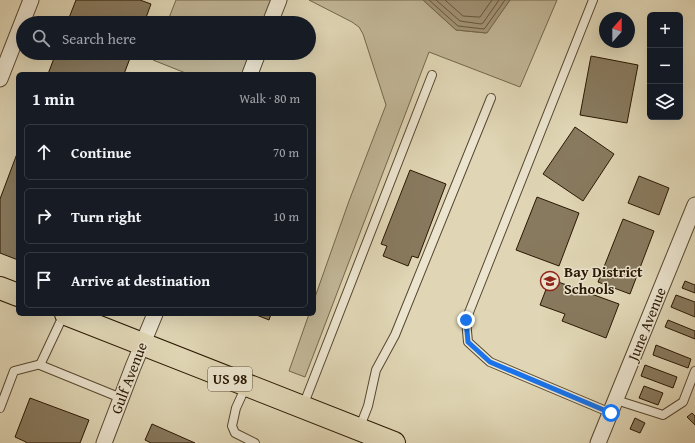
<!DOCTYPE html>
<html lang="en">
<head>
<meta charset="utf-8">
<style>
	:root { --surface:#171b24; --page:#242831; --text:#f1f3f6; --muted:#9ea1a6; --line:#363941 }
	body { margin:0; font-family:"Gentium Book Plus",serif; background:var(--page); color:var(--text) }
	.controls { position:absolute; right:12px; top:12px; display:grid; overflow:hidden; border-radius:6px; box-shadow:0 4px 16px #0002 }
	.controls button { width:36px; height:36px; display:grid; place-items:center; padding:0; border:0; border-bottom:1px solid var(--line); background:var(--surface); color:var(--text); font:20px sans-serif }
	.compass { position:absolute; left:599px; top:12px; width:36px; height:36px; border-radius:50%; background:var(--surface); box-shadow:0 4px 16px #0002; rotate:21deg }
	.stop { position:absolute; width:12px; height:12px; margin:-9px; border:3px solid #1a73e8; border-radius:50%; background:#fff }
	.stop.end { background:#1a73e8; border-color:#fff; box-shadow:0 1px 4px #0008 }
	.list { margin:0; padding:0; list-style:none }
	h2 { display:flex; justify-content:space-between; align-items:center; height:52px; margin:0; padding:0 16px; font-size:17px }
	h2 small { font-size:13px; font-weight:400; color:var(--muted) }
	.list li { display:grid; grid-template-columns:26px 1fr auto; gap:12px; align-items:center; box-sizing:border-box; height:56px; margin:0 8px 8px; padding:0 8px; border:1px solid var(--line); border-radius:6px }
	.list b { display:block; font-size:15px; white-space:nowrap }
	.list em { font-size:13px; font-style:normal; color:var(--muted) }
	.icon { flex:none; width:22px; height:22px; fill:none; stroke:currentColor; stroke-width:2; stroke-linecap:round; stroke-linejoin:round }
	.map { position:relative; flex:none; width:695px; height:443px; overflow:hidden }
	.search { position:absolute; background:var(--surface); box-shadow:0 4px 16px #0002; left:16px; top:16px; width:300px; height:44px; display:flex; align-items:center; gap:10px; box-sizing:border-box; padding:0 14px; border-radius:22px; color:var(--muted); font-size:15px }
	.panel { position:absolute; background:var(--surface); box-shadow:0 4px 16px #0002; left:16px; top:72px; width:300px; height:244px; border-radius:6px }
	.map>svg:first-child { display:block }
	.green { fill:#c1b697; stroke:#75664c }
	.water { fill:#a29578; stroke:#726349 }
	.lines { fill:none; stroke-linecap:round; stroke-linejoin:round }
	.shore { stroke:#66563d; stroke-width:1 }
	.building { fill:#887a5f; stroke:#291702 }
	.lane-casing { stroke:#57472f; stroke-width:10 }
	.street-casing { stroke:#57472f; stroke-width:17 }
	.highway-casing { stroke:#291702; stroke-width:24 }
	.lane { stroke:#ebe4cf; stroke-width:8 }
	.street { stroke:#ebe4cf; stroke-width:15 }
	.highway { stroke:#e0d6b5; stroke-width:22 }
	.route { stroke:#1a73e8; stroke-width:5 }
	.labels { text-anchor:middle; stroke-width:3; stroke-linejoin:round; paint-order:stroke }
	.shield { fill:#ebe4cf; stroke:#635440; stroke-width:1 }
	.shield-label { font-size:14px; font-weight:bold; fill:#291702 }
	.poi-label { font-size:15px; font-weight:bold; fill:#291702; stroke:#ebe4cf; text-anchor:start }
	.street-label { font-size:15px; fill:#291702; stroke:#ebe4cf }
</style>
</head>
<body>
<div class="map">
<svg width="695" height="443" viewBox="0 0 695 443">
	<rect width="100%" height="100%" fill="#e0d6b5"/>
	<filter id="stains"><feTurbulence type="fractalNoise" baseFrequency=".005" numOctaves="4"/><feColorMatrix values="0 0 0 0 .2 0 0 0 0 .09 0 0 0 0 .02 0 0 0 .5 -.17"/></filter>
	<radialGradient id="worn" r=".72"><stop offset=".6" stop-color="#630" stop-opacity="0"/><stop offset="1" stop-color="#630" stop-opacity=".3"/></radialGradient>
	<g class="green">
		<path d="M176 0H276L266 23H167Z"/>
		<path d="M309 0H423L456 30 486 33 510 0H557L520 87 429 52 305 377 289 371 309 314H314V300L349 201 386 105 363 34 359 27 352 22Z"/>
		<path d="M156 53H254L246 74H188L153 60Z"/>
	</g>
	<path class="water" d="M423 0H510L487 33 456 30Z"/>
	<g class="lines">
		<g class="shore">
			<path d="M429 0 458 26 484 29 485 28 505 0"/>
			<path d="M436 0 460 21 481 24 483 23 499 0"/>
			<path d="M445 0 463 16 478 17H480L492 0"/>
		</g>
	</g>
	<g class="building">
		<path d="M76 0H140L151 4 144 23H67Z"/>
		<path d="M56 53H132L124 74H48Z"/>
		<path d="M591 56 638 65 627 123 580 115Z"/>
		<path d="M575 127 614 154 583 201 543 174Z"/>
		<path d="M18 151V260L0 253V199Z"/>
		<path d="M410 170 446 184 418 258 412 256 408 266 383 256 387 246 381 244Z"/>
		<path d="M639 176 669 188 659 215 628 203Z"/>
		<path d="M537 197 579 213 559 266 516 250Z"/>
		<path d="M623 219 654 231 630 294 598 282Z"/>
		<path d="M550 279 619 304 606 338 562 321 565 314 540 305Z"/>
		<path d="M685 281 695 285V293L682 288Z"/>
		<path d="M676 295 695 302V317L671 307Z"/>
		<path d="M254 314H271L269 320Z"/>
		<path d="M668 320 695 331V339L665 327Z"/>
		<path d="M656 345 691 359 688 368 653 355Z"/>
		<path d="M645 365 677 377 673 388 641 376Z"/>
		<path d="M644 386 663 393 658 405 639 398Z"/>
		<path d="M30 398 89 420 80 443H26V442L15 437Z"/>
		<path d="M692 413 695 416V425L687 417Z"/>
		<path d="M635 418 645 423 640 433 630 429Z"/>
		<path d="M152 424 195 443H151L145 440Z"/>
	</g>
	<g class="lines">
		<defs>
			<g id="lane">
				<path d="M593 0 466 320 468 342 490 362 611 413"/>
				<path d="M64 314 40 365 121 398"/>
				<path d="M246 386 236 408 232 426 235 433 255 443"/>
				<path d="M616 400 663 415 683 402 695 371"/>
				<path d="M303 406 432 75"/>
				<path d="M0 408 14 371 41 364"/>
				<path d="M359 429 368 406 376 370 395 335 491 98"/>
			</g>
			<g id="street">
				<path d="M270 23 279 0"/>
				<path d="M250 74 258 53"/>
				<path d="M0 79 31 0"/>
				<path d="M104 443 133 367 155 314"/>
				<path d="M598 443 695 205"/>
			</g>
			<g id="highway">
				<path d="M0 288 18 295"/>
				<path d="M66 314 394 443"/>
			</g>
		</defs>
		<use href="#lane" class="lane-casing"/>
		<use href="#street" class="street-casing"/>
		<use href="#highway" class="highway-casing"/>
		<use href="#lane" class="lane"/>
		<use href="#street" class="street"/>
		<use href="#highway" class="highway"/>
	</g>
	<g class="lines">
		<path class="route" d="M466 320 468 342 490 362 611 413"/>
	</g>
	<defs>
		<symbol id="school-ring" viewBox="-11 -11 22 22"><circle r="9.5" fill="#ebe4cf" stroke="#8f2418" stroke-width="1.5"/><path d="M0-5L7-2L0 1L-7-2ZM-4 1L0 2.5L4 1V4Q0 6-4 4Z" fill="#8f2418"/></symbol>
	</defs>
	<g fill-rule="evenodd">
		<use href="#school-ring" x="539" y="270" width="22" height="22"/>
	</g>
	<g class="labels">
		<rect class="shield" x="208" y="367" width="44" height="24" rx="3"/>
		<g class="shield-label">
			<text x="230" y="384">US 98</text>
		</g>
		<g class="poi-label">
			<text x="564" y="277">Bay District<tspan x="564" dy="17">Schools</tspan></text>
		</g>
		<g class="street-label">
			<text transform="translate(647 324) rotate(-68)" y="5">June Avenue</text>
			<text transform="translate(129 378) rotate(-69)" y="5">Gulf Avenue</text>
		</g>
	</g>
	<rect width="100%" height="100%" filter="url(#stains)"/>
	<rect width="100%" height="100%" fill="url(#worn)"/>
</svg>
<div class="controls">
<button>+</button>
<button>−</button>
<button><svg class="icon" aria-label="layers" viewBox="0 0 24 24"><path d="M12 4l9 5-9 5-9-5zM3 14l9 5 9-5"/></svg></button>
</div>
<svg class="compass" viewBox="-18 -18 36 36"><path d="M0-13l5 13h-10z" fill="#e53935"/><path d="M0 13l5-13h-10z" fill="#9ea1a6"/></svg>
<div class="stop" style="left:611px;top:413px"></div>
<div class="stop end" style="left:466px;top:320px"></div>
<div class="search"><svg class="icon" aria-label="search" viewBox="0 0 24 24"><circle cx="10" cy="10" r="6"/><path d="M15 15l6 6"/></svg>Search here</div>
<section class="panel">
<h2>1 min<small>Walk · 80 m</small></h2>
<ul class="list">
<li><svg class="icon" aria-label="ahead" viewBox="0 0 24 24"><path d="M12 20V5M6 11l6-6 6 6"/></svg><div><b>Continue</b></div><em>70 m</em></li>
<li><svg class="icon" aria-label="right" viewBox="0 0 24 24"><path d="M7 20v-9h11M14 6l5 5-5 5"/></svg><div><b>Turn right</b></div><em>10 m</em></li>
<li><svg class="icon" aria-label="arrive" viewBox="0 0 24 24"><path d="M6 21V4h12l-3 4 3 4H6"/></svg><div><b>Arrive at destination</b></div></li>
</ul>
</section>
</div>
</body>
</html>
